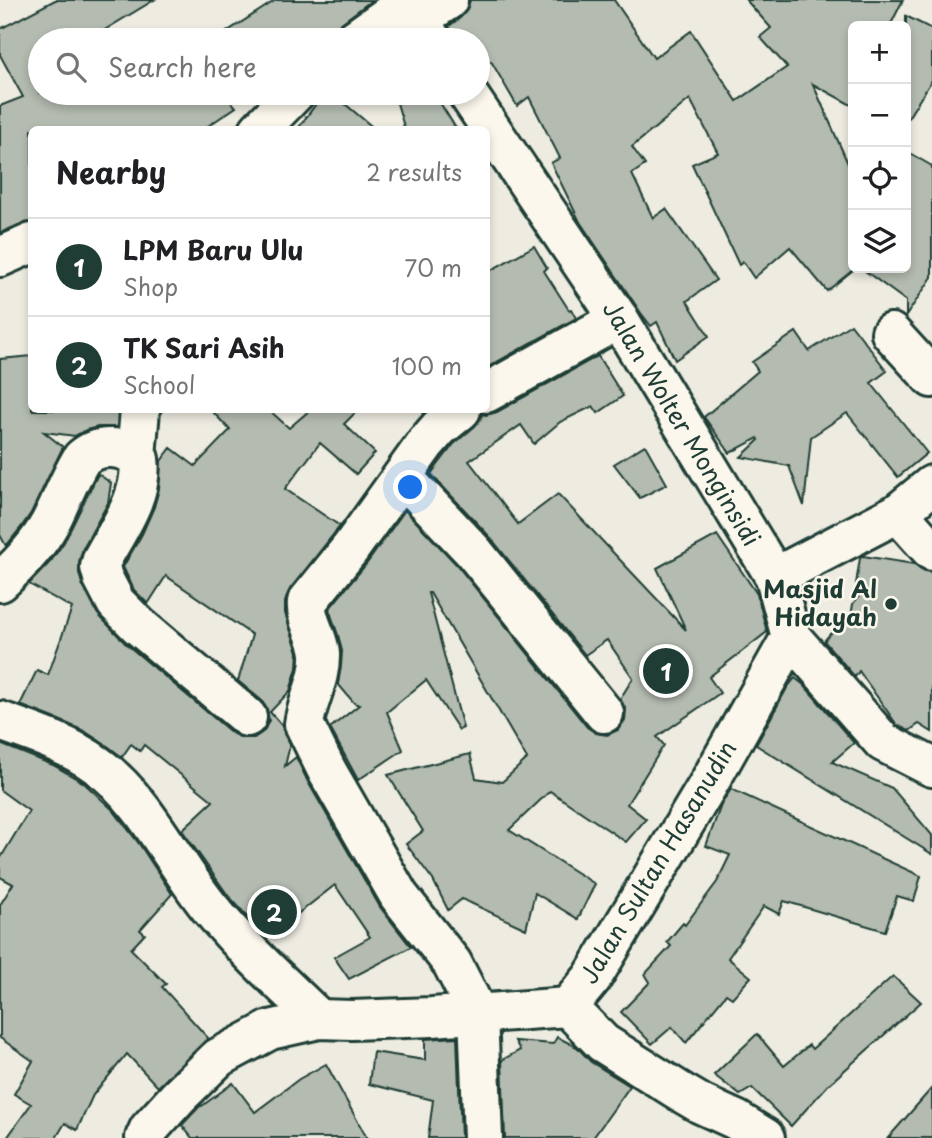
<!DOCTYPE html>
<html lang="en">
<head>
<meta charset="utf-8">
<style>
	:root { --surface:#fff; --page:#f2f2f2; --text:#202124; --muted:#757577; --line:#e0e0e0; --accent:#1f3d34 }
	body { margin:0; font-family:"Playpen Sans",sans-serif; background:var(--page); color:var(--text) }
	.controls { position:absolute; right:21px; top:21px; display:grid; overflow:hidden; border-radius:10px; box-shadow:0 4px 10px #0003 }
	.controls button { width:63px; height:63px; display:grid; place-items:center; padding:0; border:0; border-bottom:2px solid var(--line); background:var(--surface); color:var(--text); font:35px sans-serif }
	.you { position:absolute; left:411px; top:488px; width:24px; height:24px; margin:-18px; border:5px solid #fff; border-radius:50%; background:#1a73e8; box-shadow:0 0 0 10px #1a73e833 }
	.badge { display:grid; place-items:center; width:46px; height:46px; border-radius:50%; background:var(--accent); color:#fff; font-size:23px; font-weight:700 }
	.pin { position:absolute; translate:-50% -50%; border:4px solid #fff; box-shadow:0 2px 7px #0006 }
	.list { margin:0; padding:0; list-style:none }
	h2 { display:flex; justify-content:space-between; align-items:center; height:91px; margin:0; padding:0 28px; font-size:30px }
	h2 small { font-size:23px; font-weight:400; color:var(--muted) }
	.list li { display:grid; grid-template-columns:46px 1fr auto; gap:21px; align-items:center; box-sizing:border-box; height:98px; padding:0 28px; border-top:2px solid var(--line) }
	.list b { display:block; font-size:26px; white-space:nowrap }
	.list p { margin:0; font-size:23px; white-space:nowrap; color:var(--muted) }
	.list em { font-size:23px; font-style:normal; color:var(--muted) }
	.icon { flex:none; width:38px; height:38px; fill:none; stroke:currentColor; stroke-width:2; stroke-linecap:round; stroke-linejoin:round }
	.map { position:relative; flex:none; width:932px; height:1138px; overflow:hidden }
	.search { position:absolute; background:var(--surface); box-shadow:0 4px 10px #0003; left:28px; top:28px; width:462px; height:77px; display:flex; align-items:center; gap:18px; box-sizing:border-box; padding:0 24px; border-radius:38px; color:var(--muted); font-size:26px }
	.panel { position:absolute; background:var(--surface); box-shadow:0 4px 10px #0003; left:28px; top:126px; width:462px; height:287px; border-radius:10px }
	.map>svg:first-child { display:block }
	.building { fill:#b4bbb0; stroke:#1f3d34; stroke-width:2 }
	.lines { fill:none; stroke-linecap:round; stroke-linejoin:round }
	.minor-casing { stroke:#1f3d34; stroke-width:44 }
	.major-casing { stroke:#1f3d34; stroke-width:44 }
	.minor { stroke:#fbf7ec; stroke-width:38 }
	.major { stroke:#fbf7ec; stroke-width:38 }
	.poi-dot { fill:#1f3d34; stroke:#fbf7ec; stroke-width:2.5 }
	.labels { text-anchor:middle; stroke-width:5; stroke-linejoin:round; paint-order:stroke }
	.street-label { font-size:24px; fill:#1f3d34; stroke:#fbf7ec }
	.poi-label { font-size:24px; font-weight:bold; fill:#1f3d34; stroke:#fbf7ec; text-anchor:end }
</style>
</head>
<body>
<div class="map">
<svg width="932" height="1138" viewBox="0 0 932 1138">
	<rect width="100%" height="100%" fill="#eeece1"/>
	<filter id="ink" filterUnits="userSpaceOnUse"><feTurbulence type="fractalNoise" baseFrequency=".0143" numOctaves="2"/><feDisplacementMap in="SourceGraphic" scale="14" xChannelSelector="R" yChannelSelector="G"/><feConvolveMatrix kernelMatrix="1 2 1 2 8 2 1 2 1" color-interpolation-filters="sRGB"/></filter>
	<g filter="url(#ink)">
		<g class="building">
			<path d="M55 0H154L88 40H40V93H224L236 107 202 130H32V222L23 223 0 233V106L23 97 0 55V29Z"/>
			<path d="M276 0H372L319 40H214Z"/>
			<path d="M470 0H614L654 58 691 31 737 101 787 67 760 37 771 28 746 0H903L890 26H853V106L813 84 853 175V270L827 291 790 247 754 278 743 262 739 265 692 164 718 153 690 99 632 147 645 165 632 174 653 218 666 209 716 280 687 301 709 336 675 360 657 322 651 326 641 313 580 222 551 163 560 158 529 97 517 106 491 61 478 68V40H454L449 26 460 18 467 10Z"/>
			<path d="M906 16 932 29V80L906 121Z"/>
			<path d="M324 93H332L376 130H297Z"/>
			<path d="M394 93H434L457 130H405Z"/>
			<path d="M906 151 932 166V277L906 316V301L861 268H906Z"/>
			<path d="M534 246 547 268 544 271 569 310 571 309 576 318 486 368V273Z"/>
			<path d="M851 324 887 371 871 383 927 453 898 477 847 413 811 437 804 506 789 466 741 457 759 440 758 438 730 453 704 417 758 371 752 362 796 332 809 351Z"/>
			<path d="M32 356V410H118L117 427H98L86 430 75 436 44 432 63 447 31 513 22 526 6 546 0 535V359Z"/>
			<path d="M598 356 623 396 598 413 593 406 560 422 534 444 521 425 469 461 518 524 558 494 686 630 657 568 717 535 757 594 767 632 709 677 720 693 657 737 664 745 627 804 646 819 626 842 550 791 509 830 595 884 578 919 535 893 526 929 462 899 448 910 433 880 406 844 423 831 388 775 470 754 476 778 502 782 527 759 430 593H428L463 728 459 730 426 680 387 712 403 750 358 780 330 728 359 705 354 703 338 684 341 666 342 651 338 635 329 609 368 562 405 510 457 565 587 727 596 733 607 735 618 730 625 720 626 710 620 699 633 678 607 640 585 655 490 537 431 474 454 444 475 426 481 418 482 414 486 415 497 412Z"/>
			<path d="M211 410H269L289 428 310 410H358L344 424 375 453 356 474 320 443 285 489 340 526 290 589 285 602V613L298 652 297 668 290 691 270 712 283 727 284 734 290 745 285 766 296 757 308 782 380 907 411 947 349 979 334 957 370 937 335 885 267 938 227 894 182 830 213 801 144 745 140 751 131 744 122 757 109 747 84 731 59 720 20 705 37 670 48 675 72 608 29 584 51 561 64 542 98 474 111 483 108 503 83 548 79 562V573L82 584 97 613 125 643 233 734 242 738H254L264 731 269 720 267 709 261 700 238 681 252 635 166 576 148 604 134 590 123 567 142 534 154 507 159 489 161 461 171 448 195 466 230 430Z"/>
			<path d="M645 445 667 484 640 498 614 464Z"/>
			<path d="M863 556 914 564 925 571 932 572V732L919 724 909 731 897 725 859 671 855 677 824 641 830 634 851 617 853 604 863 591 856 584 860 558Z"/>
			<path d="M795 678 804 685 854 743 832 762 892 788 932 835V854L756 745 787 688Z"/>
			<path d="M0 744 53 765 84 783 113 810 140 845 172 894 140 930 145 934 131 949 166 984 162 987 208 1038 158 1087 127 1054 93 1095 77 1130 65 1123 56 1138H7L31 1104 14 1094 33 1061 0 1038V905L13 884 0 877V859L29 811 0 790Z"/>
			<path d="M731 789 921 876 914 901 897 896 885 931 784 901 779 914 764 906 728 958 751 977 732 998 726 994 686 1043 672 1027 652 1044 621 1012 650 982 645 974 671 946 667 942 683 923 685 925 717 882 730 855 706 846 721 805Z"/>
			<path d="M893 976 921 1002 828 1085 791 1126 752 1088 740 1095 714 1075 757 1034 784 1066 809 1045 812 1049Z"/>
			<path d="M457 1037 461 1138H428L433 1100 369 1084 373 1052 425 1060V1039Z"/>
			<path d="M557 1037 577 1047 591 1062 630 1086 593 1138H505L502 1060 520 1050 515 1041 553 1044Z"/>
			<path d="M326 1064 367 1138H192L182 1125 201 1105 202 1106 233 1083 255 1112 299 1079Z"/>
			<path d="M932 1088V1138H888Z"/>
		</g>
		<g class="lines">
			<defs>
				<g id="minor">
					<path d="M419 19 448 0"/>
					<path d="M354 40 407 2"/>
					<path d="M259 130 295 93"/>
					<path d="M0 257 32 243"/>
					<path d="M891 333 932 378"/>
					<path d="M486 393 619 319"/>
					<path d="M461 410 439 428 426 443 350 549 307 602C305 621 319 636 320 654 321 679 307 701 304 724L327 771 399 896 452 963 478 1014 483 1138"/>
					<path d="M136 456 140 410"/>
					<path d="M403 477 473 551 604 713"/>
					<path d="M898 513 932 551"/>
					<path d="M775 577 898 513 932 485"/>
					<path d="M0 582C19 565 38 545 50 523 61 502 69 479 82 458 98 444 123 445 139 459 144 495 118 529 102 559L100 567 103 578 116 603 139 626 247 717"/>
					<path d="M0 721C34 733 68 744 97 765 145 799 173 863 210 908 243 948 281 983 319 1019"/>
					<path d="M568 1007 603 1043 684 1094 701 1104 736 1120 765 1138"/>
					<path d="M145 1138 149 1129 178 1097 218 1058 270 1030 319 1019 352 1020 432 1017 568 1007 592 978 709 783 791 637"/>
				</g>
				<g id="major">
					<path d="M406 0 432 40"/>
					<path d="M467 93 619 319 775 577 791 637 883 742 932 767"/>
				</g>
			</defs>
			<use href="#minor" class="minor-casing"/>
			<use href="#major" class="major-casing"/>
			<use href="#minor" class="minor"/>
			<use href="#major" class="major"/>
		</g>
	</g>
	<circle class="poi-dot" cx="891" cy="604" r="7"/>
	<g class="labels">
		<g class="street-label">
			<text transform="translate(681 424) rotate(59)" y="8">Jalan Wolter Monginsidi</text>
			<text transform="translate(659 862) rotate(-59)" y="8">Jalan Sultan Hasanudin</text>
		</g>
		<g class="poi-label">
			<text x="877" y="598">Masjid Al<tspan x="877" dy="28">Hidayah</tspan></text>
		</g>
	</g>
</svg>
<div class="controls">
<button>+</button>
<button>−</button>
<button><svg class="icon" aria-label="locate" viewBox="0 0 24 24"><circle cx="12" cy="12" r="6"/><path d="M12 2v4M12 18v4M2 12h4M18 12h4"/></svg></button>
<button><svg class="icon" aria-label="layers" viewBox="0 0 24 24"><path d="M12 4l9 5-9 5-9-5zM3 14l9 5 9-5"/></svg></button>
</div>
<div class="you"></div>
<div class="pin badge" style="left:666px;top:671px">1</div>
<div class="pin badge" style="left:274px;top:912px">2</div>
<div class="search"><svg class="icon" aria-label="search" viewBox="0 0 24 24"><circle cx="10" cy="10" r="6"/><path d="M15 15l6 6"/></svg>Search here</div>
<section class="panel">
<h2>Nearby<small>2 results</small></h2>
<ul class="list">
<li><span class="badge">1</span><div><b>LPM Baru Ulu</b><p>Shop</p></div><em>70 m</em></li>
<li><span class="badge">2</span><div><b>TK Sari Asih</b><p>School</p></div><em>100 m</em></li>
</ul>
</section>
</div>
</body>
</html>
